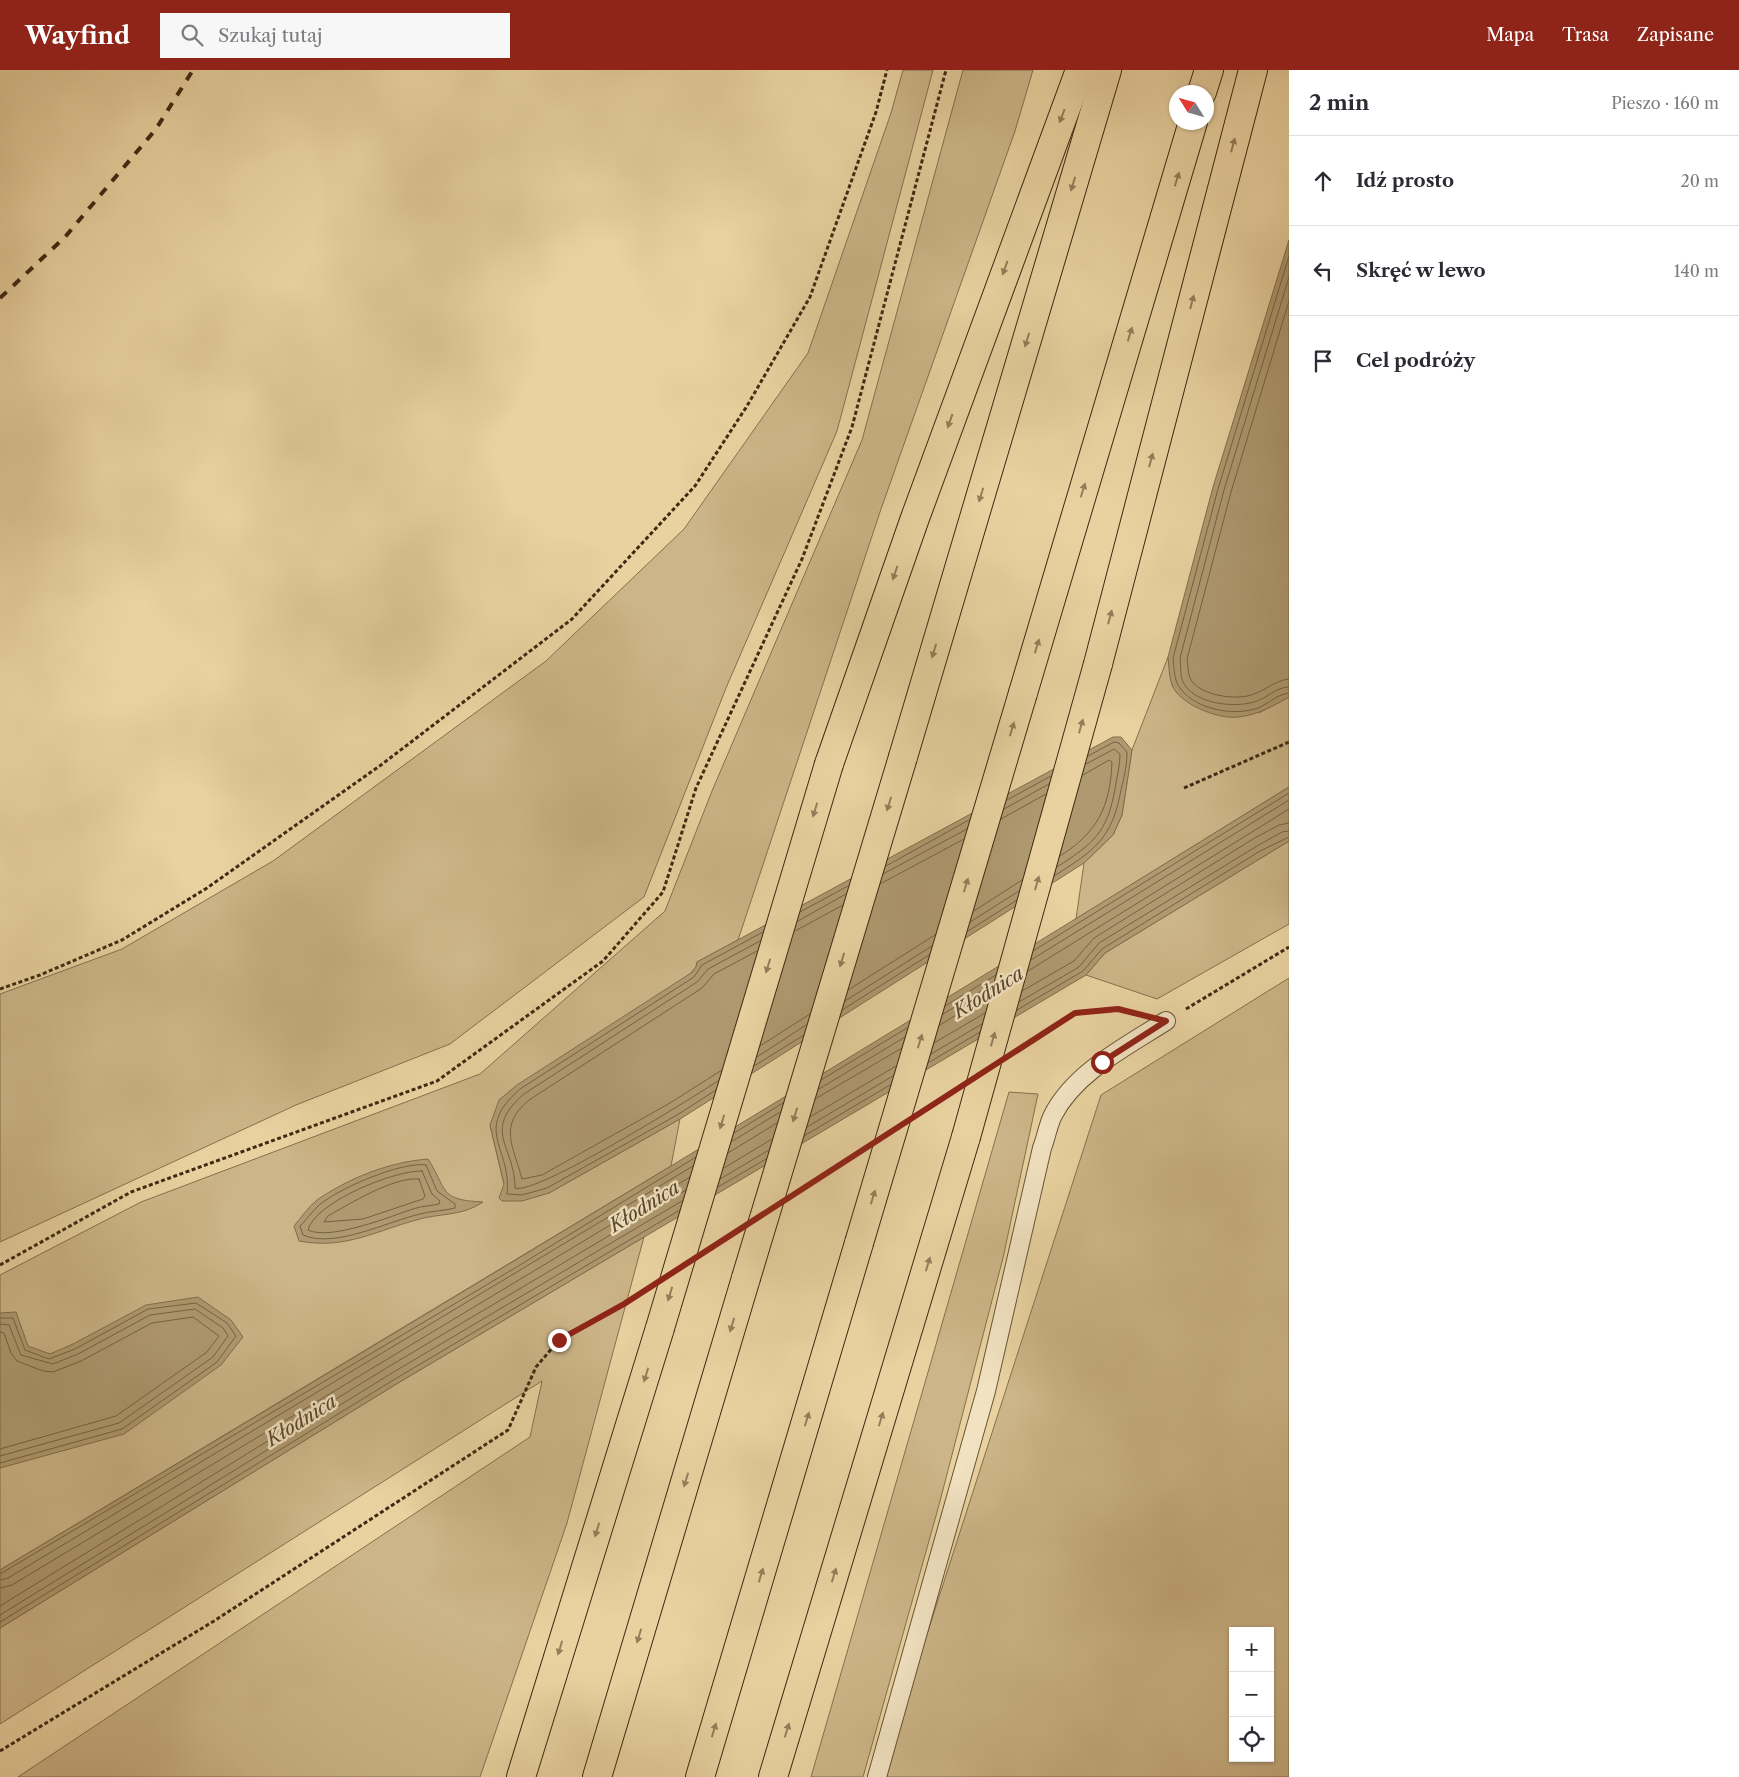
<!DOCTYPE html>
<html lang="pl">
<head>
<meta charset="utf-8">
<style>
	:root { --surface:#fff; --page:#f7f7f7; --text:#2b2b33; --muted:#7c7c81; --line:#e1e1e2; --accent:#8f2418 }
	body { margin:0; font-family:"Libre Caslon Text",serif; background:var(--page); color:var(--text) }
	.controls { position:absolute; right:15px; bottom:15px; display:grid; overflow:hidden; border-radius:0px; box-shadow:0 1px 4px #0004 }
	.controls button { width:45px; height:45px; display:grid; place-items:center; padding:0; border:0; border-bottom:1px solid var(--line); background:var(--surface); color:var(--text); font:25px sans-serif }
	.compass { position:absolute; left:1169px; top:15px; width:45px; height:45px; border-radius:50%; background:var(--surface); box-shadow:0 1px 4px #0004; rotate:307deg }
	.stop { position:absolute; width:15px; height:15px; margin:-11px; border:4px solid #8f2418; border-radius:50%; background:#fff }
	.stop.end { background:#8f2418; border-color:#fff; box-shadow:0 1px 5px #0008 }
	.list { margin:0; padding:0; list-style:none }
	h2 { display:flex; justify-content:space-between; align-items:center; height:65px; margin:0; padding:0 20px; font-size:21px }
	h2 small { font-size:16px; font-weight:400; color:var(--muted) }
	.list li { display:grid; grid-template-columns:32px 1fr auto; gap:15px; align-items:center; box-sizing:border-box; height:90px; padding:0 20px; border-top:1px solid var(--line) }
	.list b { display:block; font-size:19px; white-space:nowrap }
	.list em { font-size:16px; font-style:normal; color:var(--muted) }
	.icon { flex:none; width:28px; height:28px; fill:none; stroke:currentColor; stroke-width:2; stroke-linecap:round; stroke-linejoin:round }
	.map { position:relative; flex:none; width:1289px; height:1707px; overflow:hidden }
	header { display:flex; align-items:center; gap:30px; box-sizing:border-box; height:70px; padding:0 25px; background:var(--accent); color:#fff }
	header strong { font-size:24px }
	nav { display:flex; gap:28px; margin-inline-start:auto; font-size:18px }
	.search { width:350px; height:45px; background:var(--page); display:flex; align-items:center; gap:12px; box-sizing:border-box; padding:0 18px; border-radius:0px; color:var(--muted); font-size:19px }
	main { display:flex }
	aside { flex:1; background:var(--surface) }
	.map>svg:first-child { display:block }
	.green { fill:#ccb588; stroke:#85704d; fill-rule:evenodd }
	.water { fill:#af9970; stroke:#826d4a }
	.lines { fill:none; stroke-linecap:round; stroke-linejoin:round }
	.shore { stroke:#766241; stroke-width:1 }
	.service-casing { stroke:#695436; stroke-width:20 }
	.motorway-casing { stroke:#3e2a12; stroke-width:30 }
	.path { stroke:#3e2a12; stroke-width:3; stroke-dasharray:4 2.5; stroke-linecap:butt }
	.service { stroke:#f1e2c1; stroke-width:18 }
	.motorway { stroke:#e9d2a0; stroke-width:28 }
	.rail { stroke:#3e2a12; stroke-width:4; stroke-dasharray:9 9; stroke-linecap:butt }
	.motorway-bridge-casing { stroke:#3e2a12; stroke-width:30; stroke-linecap:butt }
	.motorway-bridge { stroke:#e9d2a0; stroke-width:28 }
	.oneway { fill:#947e59 }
	.route { stroke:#8f2418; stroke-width:6 }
	.labels { text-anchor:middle; stroke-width:5; stroke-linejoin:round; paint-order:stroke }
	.water-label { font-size:19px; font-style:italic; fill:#5a462a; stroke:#f1e2c1 }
</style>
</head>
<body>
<header>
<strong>Wayfind</strong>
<div class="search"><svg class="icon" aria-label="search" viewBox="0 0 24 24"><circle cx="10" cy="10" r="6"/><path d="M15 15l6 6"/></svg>Szukaj tutaj</div>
<nav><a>Mapa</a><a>Trasa</a><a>Zapisane</a></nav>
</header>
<main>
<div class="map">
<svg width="1289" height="1707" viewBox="0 0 1289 1707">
	<rect width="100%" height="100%" fill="#e9d2a0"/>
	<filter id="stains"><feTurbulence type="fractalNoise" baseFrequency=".004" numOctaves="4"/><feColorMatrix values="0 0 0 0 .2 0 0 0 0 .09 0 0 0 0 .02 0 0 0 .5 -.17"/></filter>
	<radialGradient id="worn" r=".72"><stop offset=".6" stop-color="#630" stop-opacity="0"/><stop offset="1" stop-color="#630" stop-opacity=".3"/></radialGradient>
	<g class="green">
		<path d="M903 0H933L837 361 726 618 644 827 450 974 296 1035 0 1172V924L122 879 273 791 546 591 684 459 808 283 891 43Z"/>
		<path d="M963 0H1033L1015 61 881 439 738 870 697 892 696 897 691 903 490 1055 504 1114 549 1123 680 1049 671 1096 0 1500V1205L141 1132 480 1004 665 841 712 721 862 370Z"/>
		<path d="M1168 587 1172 615 1259 643 1289 627V717L1076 849 1084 793 1113 765 1122 745 1132 680Z"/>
		<path d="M1289 771V854L1157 929 1086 905 1105 883Z"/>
		<path d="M1289 908V1707H885L909 1620 1101 1025ZM1233 1561H1270V1688H1233Z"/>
		<path d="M1009 1022 1038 1024 1003 1188 939 1435 863 1707H811Z"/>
		<path d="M644 1167 567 1453 480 1707H18L530 1367 542 1311 0 1654V1558L398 1313Z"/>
	</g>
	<g class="water">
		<path d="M1289 170V627C1273 636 1257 645 1239 647 1219 650 1179 634 1172 615 1169 607 1169 596 1168 587L1213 417Z"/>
		<path d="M1113 667H1121L1132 680 1122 745 1113 765 1084 793 680 1049 549 1123 522 1131H502L499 1128 504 1114 490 1055 499 1030 517 1015 691 903 696 897 697 892Z"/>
		<path d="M1289 717V771L1105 883 1086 905 398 1313 0 1558V1500C431 1242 862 982 1289 717Z"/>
		<path d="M428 1089C448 1120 438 1130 483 1132 462 1146 443 1143 420 1149 377 1160 346 1180 299 1171L294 1156C301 1148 308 1137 317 1130 349 1108 389 1092 428 1089Z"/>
		<path d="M198 1227 231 1250 243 1267 221 1295 124 1364 0 1398V1243L16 1242 28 1276 50 1284 73 1274 146 1235Z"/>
	</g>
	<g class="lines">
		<g class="shore">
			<path d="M1289 186 1218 419 1173 588C1174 596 1174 608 1178 615 1192 639 1233 647 1258 638 1268 634 1278 624 1289 623"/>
			<path d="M1289 207 1224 420 1180 588C1181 595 1180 605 1183 612 1194 634 1233 638 1254 632 1266 629 1276 617 1289 617"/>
			<path d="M1289 231 1231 422 1187 589C1188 595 1188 603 1190 608 1198 626 1238 631 1254 624 1266 620 1276 610 1289 609"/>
			<path d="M1007 730 1051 706"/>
			<path d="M1004 739 1049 714"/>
			<path d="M1001 749 1046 724"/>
			<path d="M1060 786C1098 762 1110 737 1112 692L1109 690 1083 705"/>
			<path d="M886 796 969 750"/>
			<path d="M1057 797C1094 773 1107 763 1115 719 1117 707 1120 695 1120 684L1114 679 1086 694"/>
			<path d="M883 804 967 759"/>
			<path d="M1054 806C1095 780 1112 769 1121 720 1124 708 1127 695 1127 682L1119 673 1114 672 1088 686"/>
			<path d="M880 814 964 769"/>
			<path d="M974 841 1022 810"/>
			<path d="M800 842 848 816"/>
			<path d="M798 851 846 824"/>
			<path d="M970 852 1019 821"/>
			<path d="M795 861 843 835"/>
			<path d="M968 861 1017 830"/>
			<path d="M1033 881 1289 723"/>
			<path d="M1031 890 1289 730"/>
			<path d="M1028 901 1289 739"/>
			<path d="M848 920 935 865"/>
			<path d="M1022 921 1074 891 1094 868 1253 769 1279 755 1289 753"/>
			<path d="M845 931 932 876"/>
			<path d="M1019 932 1079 897 1099 873 1257 776 1282 762 1289 761"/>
			<path d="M945 936 996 905"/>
			<path d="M842 940 929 885"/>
			<path d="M1017 940 1083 901 1102 879 1260 781 1289 767"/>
			<path d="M943 944 993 914"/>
			<path d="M940 955 990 924"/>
			<path d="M934 973 985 943"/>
			<path d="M760 976 810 944"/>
			<path d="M931 984 982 954"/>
			<path d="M757 987 806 955"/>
			<path d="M928 993 980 962"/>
			<path d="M754 996 804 965"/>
			<path d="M722 1000 670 1033 542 1105 522 1109C513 1075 498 1056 529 1030L702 918 714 904 757 881"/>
			<path d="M821 1010 907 958"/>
			<path d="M718 1011C692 1028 535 1126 515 1118 515 1076 481 1061 524 1024L697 912 708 899 760 871"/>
			<path d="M819 1019 905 967"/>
			<path d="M716 1020 677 1045 547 1118 522 1125 507 1124C512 1077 472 1061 520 1019L694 907 702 895 763 862"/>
			<path d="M815 1029 902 978"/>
			<path d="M810 1047 896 996"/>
			<path d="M807 1057 893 1006"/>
			<path d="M734 1063 783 1033"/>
			<path d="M804 1066 890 1015"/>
			<path d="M731 1072 780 1042"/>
			<path d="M728 1083 777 1053"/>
			<path d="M426 1095 437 1121 455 1134V1138C443 1141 431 1141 420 1144 389 1151 334 1179 303 1165L300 1156C306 1150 312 1142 318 1136 337 1119 402 1091 426 1095Z"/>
			<path d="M724 1098 772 1069"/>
			<path d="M422 1101 432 1124 440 1131 439 1134C431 1136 423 1136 416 1138 391 1146 331 1171 308 1160 315 1132 395 1100 422 1101Z"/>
			<path d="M419 1109 425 1126 423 1129 363 1149 324 1152 328 1146C349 1134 395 1106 419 1109Z"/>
			<path d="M720 1109 769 1080"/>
			<path d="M718 1117 766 1089"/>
			<path d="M0 1248H13L25 1280 49 1289 75 1279 148 1239 196 1233 227 1253 236 1266 217 1292 122 1359 0 1393"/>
			<path d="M0 1254 9 1255 21 1285 53 1294 78 1284 150 1245 195 1239 223 1258 228 1266 213 1287 119 1353 0 1386"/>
			<path d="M0 1262 4 1263 11 1283 17 1291 43 1301 53 1302 81 1291 152 1253 193 1247 219 1266 207 1282 116 1346 0 1379"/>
			<path d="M0 1504 515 1198 696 1087"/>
			<path d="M0 1510 8 1508 693 1096"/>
			<path d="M0 1518 12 1515 690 1107"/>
			<path d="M0 1536 388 1297 686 1120"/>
			<path d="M0 1545 392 1303 682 1131"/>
			<path d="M0 1552 395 1309 680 1140"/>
		</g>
		<defs>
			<path id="service" d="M877 1707 986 1321 1042 1078C1046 1068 1048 1055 1053 1045 1075 1002 1127 976 1166 951"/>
			<g id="motorway">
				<path d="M1202 22 1209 0"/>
				<path d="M1098 594 1253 0"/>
				<path d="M1023 623 1193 52"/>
				<path d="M903 687 1107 0"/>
				<path d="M829 694 915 448 1080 0"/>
				<path d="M521 1707 660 1258"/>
				<path d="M597 1707 746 1208"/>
				<path d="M700 1707 859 1173"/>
				<path d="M773 1707 966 1067"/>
			</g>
		</defs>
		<use href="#service" class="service-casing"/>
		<use href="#motorway" class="motorway-casing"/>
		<g class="path">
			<path d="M1184 718 1289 672"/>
			<path d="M0 919 40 905 122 870 207 818 381 695 572 549 695 416 747 336 810 227 876 42 887 0"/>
			<path d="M1186 939 1289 877"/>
			<path d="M1024 976 1075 943 1118 939 1130 942"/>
			<path d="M933 1034 945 1027"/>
			<path d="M807 1116 852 1087"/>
			<path d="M0 1195 131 1122 437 1011 603 891 663 822 696 718 802 489 852 357 946 0"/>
			<path d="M0 1681 214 1551 508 1360 536 1297 559 1270 638 1225"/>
		</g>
		<use href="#service" class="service"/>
		<use href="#motorway" class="motorway"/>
		<path class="rail" d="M0 228 65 167 156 59 193 0"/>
		<defs>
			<g id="motorway-bridge">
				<path d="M966 1067 1098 594"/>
				<path d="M859 1173 1023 623"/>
				<path d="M746 1208 903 687"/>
				<path d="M660 1258 829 694"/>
			</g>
		</defs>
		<use href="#motorway-bridge" class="motorway-bridge-casing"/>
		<use href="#motorway-bridge" class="motorway-bridge"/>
	</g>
	<defs><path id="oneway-solid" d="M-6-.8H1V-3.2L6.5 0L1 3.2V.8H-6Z" transform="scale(1.25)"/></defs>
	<g class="oneway">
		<use href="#oneway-solid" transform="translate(1062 46) rotate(111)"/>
		<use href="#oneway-solid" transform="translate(1233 75) rotate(-75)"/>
		<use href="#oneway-solid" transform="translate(1177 109) rotate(-73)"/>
		<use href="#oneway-solid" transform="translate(1073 114) rotate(107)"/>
		<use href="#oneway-solid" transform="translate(1005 198) rotate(110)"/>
		<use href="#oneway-solid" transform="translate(1192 232) rotate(-75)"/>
		<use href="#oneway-solid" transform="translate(1130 264) rotate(-73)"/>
		<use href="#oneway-solid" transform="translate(1027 270) rotate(107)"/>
		<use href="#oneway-solid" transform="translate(950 351) rotate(110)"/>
		<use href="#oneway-solid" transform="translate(1151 390) rotate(-75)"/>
		<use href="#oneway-solid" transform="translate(1083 420) rotate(-73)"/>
		<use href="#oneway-solid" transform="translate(981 425) rotate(107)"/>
		<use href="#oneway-solid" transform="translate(895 503) rotate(109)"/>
		<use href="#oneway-solid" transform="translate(1110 547) rotate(-75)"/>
		<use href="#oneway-solid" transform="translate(1037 576) rotate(-73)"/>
		<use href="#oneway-solid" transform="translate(934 581) rotate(107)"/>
		<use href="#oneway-solid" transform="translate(1081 656) rotate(-74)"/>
		<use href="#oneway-solid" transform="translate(1012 659) rotate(-73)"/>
		<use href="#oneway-solid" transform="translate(889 734) rotate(107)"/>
		<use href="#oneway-solid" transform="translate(815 740) rotate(107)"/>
		<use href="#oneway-solid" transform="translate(1037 813) rotate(-74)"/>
		<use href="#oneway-solid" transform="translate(966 815) rotate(-73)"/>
		<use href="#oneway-solid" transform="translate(842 890) rotate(107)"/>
		<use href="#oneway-solid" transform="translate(768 896) rotate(107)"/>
		<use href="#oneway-solid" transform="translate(993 969) rotate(-74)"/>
		<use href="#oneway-solid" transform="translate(920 971) rotate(-73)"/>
		<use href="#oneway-solid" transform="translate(795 1045) rotate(107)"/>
		<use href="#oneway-solid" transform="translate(722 1052) rotate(107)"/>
		<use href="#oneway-solid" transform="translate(873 1127) rotate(-73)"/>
		<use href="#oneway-solid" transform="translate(928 1194) rotate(-73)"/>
		<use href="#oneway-solid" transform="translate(670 1224) rotate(107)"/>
		<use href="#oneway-solid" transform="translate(732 1255) rotate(107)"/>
		<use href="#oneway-solid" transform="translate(646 1305) rotate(107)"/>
		<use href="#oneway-solid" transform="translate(807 1349) rotate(-73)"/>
		<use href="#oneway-solid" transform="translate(881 1349) rotate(-73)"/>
		<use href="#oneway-solid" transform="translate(686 1410) rotate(107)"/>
		<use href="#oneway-solid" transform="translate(597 1460) rotate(107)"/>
		<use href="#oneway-solid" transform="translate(761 1505) rotate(-73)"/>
		<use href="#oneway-solid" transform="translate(834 1505) rotate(-73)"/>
		<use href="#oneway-solid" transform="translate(639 1566) rotate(107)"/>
		<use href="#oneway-solid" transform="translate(560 1578) rotate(107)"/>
		<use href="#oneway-solid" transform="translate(714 1660) rotate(-73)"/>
		<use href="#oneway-solid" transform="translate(787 1660) rotate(-73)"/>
	</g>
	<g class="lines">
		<path class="route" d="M559 1270 624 1234 1075 943 1118 939 1166 951 1102 992"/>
	</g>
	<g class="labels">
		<g class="water-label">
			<text transform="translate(988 922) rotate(-32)" y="7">Kłodnica</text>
			<text transform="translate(644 1136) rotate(-32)" y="7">Kłodnica</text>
			<text transform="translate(301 1350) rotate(-32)" y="7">Kłodnica</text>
		</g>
	</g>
	<rect width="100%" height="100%" filter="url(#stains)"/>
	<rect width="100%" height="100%" fill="url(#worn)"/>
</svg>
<div class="controls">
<button>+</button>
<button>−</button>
<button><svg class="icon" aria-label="locate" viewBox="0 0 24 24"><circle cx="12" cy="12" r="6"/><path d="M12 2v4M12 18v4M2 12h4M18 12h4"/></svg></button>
</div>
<svg class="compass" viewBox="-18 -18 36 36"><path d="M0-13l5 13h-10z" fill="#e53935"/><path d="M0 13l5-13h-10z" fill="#7c7c81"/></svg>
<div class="stop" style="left:1102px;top:992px"></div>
<div class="stop end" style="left:559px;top:1270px"></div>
</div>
<aside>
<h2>2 min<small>Pieszo · 160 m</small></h2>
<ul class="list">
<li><svg class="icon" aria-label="ahead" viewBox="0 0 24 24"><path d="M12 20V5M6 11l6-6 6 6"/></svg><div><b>Idź prosto</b></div><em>20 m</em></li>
<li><svg class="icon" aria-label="left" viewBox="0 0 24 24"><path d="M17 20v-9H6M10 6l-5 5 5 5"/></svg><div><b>Skręć w lewo</b></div><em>140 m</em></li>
<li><svg class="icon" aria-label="arrive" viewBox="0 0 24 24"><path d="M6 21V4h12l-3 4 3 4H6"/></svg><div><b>Cel podróży</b></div></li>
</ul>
</aside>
</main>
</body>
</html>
